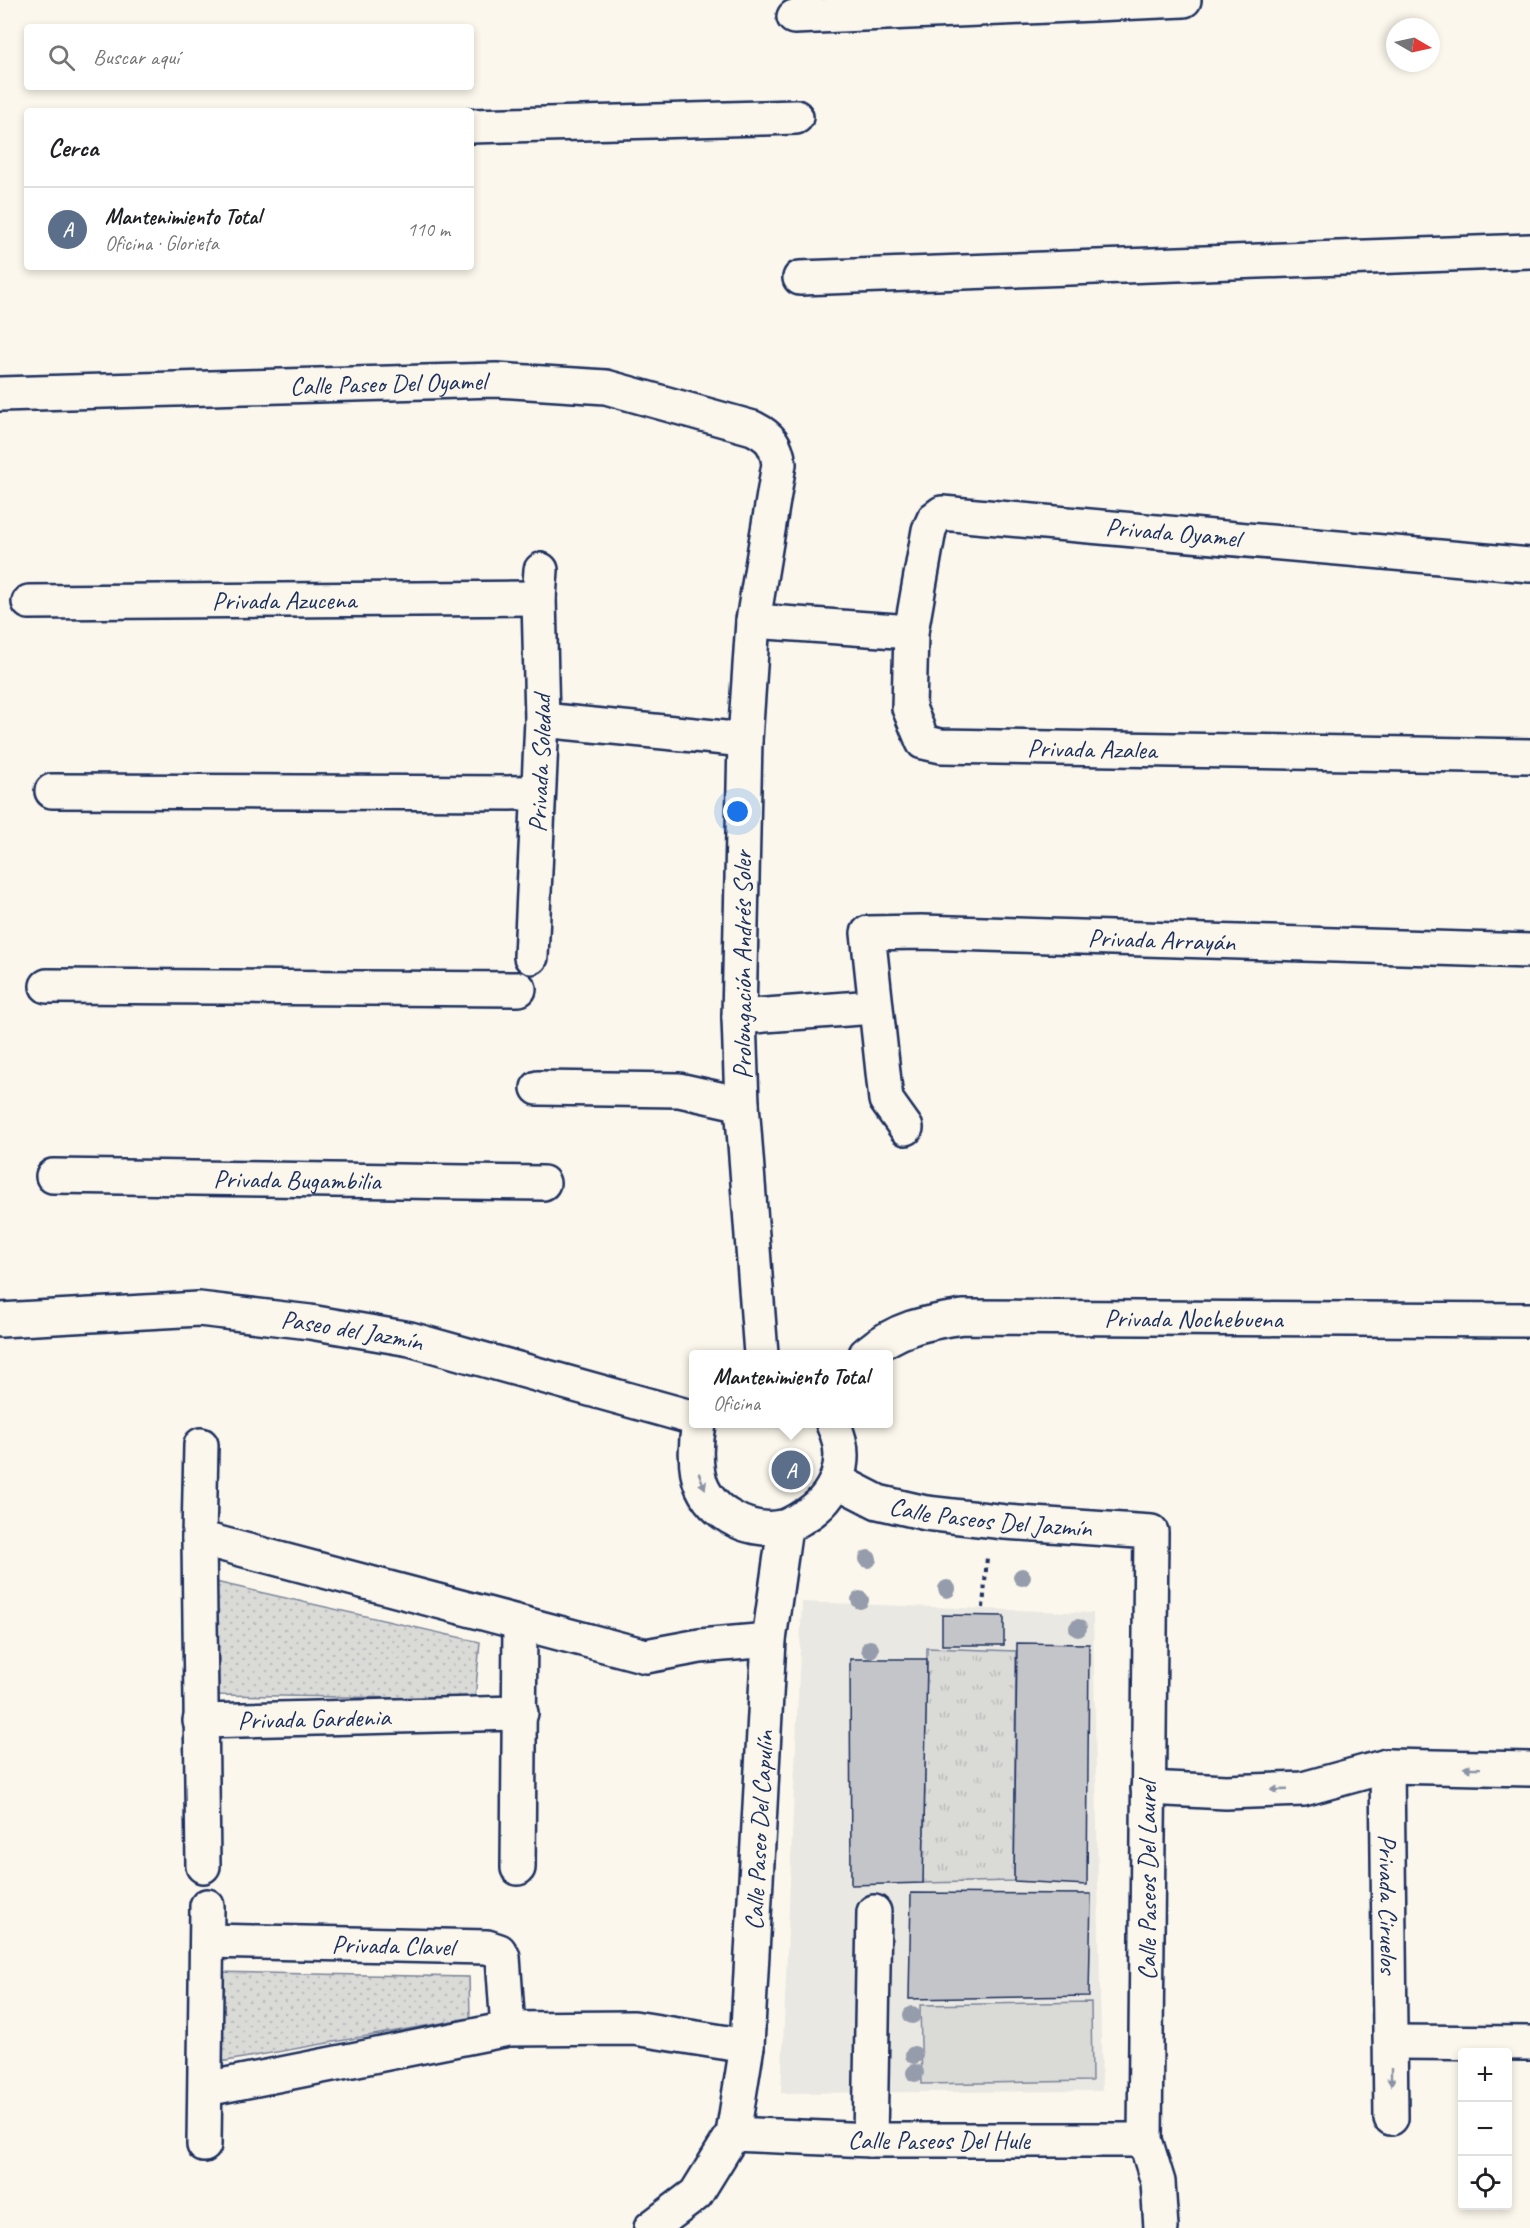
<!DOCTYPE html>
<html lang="es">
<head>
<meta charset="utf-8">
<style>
	:root { --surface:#fff; --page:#f2f2f2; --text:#202124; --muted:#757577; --line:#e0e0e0; --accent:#1f6fb2 }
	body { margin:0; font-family:Caveat,sans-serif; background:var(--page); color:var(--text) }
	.controls { position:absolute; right:18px; bottom:18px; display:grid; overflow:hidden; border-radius:6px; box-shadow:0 3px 9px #0003 }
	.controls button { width:54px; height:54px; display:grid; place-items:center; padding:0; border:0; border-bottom:2px solid var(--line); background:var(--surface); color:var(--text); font:30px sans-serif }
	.compass { position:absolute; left:1386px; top:18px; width:54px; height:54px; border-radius:50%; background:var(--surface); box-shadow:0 3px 9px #0003; rotate:99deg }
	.you { position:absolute; left:738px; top:812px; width:21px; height:21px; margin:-15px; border:4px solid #fff; border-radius:50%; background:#1a73e8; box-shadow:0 0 0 9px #1a73e833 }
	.badge { display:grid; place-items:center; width:39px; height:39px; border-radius:50%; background:var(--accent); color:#fff; font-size:20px; font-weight:700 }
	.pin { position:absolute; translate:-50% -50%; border:3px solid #fff; box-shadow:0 2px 6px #0006 }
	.popup { position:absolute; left:689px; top:1350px; width:204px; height:78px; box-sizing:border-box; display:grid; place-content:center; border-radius:6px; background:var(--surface); filter:drop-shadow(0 2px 4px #0005); font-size:20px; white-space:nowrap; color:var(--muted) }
	.popup b { font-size:22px; color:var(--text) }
	.popup::after { content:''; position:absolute; left:50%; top:100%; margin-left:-12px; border:12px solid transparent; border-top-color:var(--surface) }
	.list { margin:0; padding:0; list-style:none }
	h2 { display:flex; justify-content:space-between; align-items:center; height:78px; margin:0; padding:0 24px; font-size:26px }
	h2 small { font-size:20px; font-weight:400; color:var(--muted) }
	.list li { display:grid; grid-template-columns:39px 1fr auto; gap:18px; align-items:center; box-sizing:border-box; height:84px; padding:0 24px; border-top:2px solid var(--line) }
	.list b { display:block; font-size:22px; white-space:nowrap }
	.list p { margin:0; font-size:20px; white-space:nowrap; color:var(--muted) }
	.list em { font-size:20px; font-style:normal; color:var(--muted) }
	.icon { flex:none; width:33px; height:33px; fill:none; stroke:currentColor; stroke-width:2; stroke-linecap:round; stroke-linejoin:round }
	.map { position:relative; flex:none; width:1530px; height:2228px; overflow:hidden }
	.search { position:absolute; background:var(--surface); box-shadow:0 3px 9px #0003; left:24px; top:24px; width:450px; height:66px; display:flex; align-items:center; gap:15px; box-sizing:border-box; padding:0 21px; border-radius:6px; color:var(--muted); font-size:22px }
	.panel { position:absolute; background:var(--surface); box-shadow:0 3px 9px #0003; left:24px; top:108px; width:450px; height:162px; border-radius:6px }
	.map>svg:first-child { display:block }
	.built { fill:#eae8e2 }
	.grass { fill:url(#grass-tufts); stroke:#7a849a; stroke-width:1.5 }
	.garden { fill:url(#garden-dots); stroke:#7a849a; stroke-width:1.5 }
	.pitch { fill:#dadad7; stroke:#7a849a; stroke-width:1.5 }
	.building { fill:#c3c5c9; stroke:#1b2f5e; stroke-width:1.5 }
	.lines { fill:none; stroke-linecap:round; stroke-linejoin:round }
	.minor-casing { stroke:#1b2f5e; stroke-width:38 }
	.path { stroke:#1b2f5e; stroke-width:4; stroke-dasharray:4.5 4.5; stroke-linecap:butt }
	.minor { stroke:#fbf7ec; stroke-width:33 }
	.tree { fill:#959cab }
	.oneway { fill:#8b93a5 }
	.labels { text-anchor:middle; stroke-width:4.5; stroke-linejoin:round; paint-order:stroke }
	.street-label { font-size:26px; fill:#1b2f5e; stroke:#fbf7ec }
</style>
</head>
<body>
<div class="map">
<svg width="1530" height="2228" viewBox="0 0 1530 2228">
	<defs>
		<pattern id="grass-tufts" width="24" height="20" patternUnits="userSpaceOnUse" patternTransform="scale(1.5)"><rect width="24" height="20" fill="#dadad7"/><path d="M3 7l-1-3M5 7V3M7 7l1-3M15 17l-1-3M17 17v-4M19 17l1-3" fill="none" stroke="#babbbb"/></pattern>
		<pattern id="garden-dots" width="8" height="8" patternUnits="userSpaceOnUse" patternTransform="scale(1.5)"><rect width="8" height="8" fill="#dadad7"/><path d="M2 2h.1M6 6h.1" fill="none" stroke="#babbbb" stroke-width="1.8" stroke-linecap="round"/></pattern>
	</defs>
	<rect width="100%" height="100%" fill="#fbf7ec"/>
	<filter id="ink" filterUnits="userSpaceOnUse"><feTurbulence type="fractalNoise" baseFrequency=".0167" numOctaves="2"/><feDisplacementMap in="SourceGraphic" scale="12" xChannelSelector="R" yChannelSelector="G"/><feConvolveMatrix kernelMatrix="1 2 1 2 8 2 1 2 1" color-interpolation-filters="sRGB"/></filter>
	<g filter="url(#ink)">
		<path class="built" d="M802 1602 1093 1613 1102 2091 781 2093Z"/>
		<path class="grass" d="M927 1648 1016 1651 1014 1881 923 1883Z"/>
		<g class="garden">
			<path d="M211 1581 480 1642 475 1699 212 1695Z"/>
			<path d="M214 1972 469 1977 470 2018 209 2064Z"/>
		</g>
		<path class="pitch" d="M1091 2002 1092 2081 922 2084 920 2005Z"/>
		<g class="building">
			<path d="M942 1615 1004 1616V1645H942Z"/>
			<path d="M1017 1643 1089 1644 1087 1885 1014 1881Z"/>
			<path d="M850 1659H927L923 1883 851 1885Z"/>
			<path d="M911 1893 1091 1894 1089 1996 909 1999Z"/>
		</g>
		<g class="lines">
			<defs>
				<g id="minor">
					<path d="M794 17 1184 0"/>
					<path d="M471 126 796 117"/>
					<path d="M800 278 1530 251"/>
					<path id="s1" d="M0 394 496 380 606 387 753 428C771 437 776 444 779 464L753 621 745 740 739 1017 742 1104 761 1354"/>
					<path id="s2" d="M1530 565 942 513 934 519 929 530 911 632 909 708 923 742 941 746 1530 756"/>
					<path id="s3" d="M29 602 539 598"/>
					<path d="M753 621 911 632"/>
					<path d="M542 720 745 740"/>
					<path d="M52 791 538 793"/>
					<path id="s4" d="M531 957 542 720 539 598 541 570"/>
					<path d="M47 986 519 989"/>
					<path d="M739 1017 874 1007"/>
					<path d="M538 1088 679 1090 742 1104"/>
					<path id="s5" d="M906 1128 886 1100 868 933 921 932 1530 951"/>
					<path id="s6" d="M53 1176 543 1183"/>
					<path id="s7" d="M0 1320 199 1309 310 1322 410 1339 694 1418"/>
					<path id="s8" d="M866 1354C897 1328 924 1323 963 1317L1530 1320"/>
					<path d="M699 1424C696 1440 695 1457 698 1474 705 1511 748 1534 782 1527 789 1526 796 1521 803 1517 837 1497 851 1460 833 1424"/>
					<path d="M201 1445 199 1538 203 1866"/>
					<path id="s9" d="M837 1481 878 1502 926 1513 1005 1522 1151 1532 1145 2140 1158 2182 1161 2228"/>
					<path d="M199 1538 646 1656 700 1646 769 1640"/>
					<path id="s10" d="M200 1721 521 1713"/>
					<path id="s11" d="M1387 1766 1391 2118"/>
					<path d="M1148 1788 1226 1792 1303 1789 1387 1766 1530 1769"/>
					<path d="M518 1868 520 1624"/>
					<path id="s12" d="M207 1941 487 1947 499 1951 503 1957 508 2029"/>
					<path d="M1391 2042 1530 2043"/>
					<path d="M206 2089 508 2029 634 2028 747 2046"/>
					<path id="s13" d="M733 2134 870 2140H1145"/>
					<path d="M870 2140 874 1912"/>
					<path d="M204 2145 207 1906"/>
					<path id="s14" d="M651 2228 696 2194 733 2134 747 2046 769 1640 785 1527"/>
				</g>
			</defs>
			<use href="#minor" class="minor-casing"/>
			<path class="path" d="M983 1608 987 1557"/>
			<use href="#minor" class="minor"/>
		</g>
		<g class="tree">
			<circle cx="868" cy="1559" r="9"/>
			<circle cx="1022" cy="1577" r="9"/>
			<circle cx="947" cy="1589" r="9"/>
			<circle cx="860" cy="1600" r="9"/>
			<circle cx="1078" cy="1628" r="9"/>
			<circle cx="870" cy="1649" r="9"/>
			<circle cx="912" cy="2015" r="9"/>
			<circle cx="914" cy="2055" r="9"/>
			<circle cx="915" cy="2073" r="9"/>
		</g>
		<defs><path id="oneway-solid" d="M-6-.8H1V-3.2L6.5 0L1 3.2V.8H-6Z" transform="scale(1.5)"/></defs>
		<g class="oneway">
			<use href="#oneway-solid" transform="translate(702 1481) rotate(68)"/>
			<use href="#oneway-solid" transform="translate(1472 1768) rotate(-179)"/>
			<use href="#oneway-solid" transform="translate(1279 1790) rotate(178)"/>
			<use href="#oneway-solid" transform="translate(1391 2077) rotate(90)"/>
		</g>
	</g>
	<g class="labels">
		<g class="street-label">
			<text dy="9" stroke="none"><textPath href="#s1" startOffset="388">Calle Paseo Del Oyamel</textPath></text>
			<text transform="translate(1173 532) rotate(5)" y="9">Privada Oyamel</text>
			<text dy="9" stroke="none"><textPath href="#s3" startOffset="255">Privada Azucena</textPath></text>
			<text dy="9" stroke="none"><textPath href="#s2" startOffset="998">Privada Azalea</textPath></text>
			<text dy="9" stroke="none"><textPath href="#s4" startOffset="194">Privada Soledad</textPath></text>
			<text dy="9" stroke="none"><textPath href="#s5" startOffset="496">Privada Arrayán</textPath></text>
			<text transform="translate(742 965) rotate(-90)" y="9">Prolongación Andrés Soler</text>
			<text dy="9" stroke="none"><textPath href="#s6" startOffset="244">Privada Bugambilia</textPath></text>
			<text dy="9" stroke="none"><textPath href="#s8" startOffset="336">Privada Nochebuena</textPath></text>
			<text dy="9" stroke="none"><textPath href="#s7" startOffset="354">Paseo del Jazmín</textPath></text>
			<text dy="9" stroke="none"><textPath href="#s9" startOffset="160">Calle Paseos Del Jazmín</textPath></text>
			<text dy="9" stroke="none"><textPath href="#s10" startOffset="114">Privada Gardenia</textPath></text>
			<text dy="9" stroke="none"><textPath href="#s14" startOffset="432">Calle Paseo Del Capulín</textPath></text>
			<text transform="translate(1147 1881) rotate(-90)" y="9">Calle Paseos Del Laurel</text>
			<text dy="9" stroke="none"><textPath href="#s11" startOffset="138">Privada Ciruelos</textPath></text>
			<text dy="9" stroke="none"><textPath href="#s12" startOffset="186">Privada Clavel</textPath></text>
			<text dy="9" stroke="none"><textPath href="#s13" startOffset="206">Calle Paseos Del Hule</textPath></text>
		</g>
	</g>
</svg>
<div class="controls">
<button>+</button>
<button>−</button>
<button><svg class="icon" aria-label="locate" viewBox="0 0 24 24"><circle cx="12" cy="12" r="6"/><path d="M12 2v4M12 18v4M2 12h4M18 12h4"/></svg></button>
</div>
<svg class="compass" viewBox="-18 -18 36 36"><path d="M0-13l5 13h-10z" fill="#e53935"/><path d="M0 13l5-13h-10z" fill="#757577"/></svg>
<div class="you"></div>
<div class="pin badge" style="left:791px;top:1470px;background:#5c6f8a">A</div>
<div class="popup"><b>Mantenimiento Total</b>Oficina</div>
<div class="search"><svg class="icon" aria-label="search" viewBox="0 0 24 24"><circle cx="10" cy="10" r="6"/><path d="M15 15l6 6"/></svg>Buscar aquí</div>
<section class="panel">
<h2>Cerca<small></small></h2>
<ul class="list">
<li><span class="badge" style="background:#5c6f8a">A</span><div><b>Mantenimiento Total</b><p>Oficina · Glorieta</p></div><em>110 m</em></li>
</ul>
</section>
</div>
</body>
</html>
